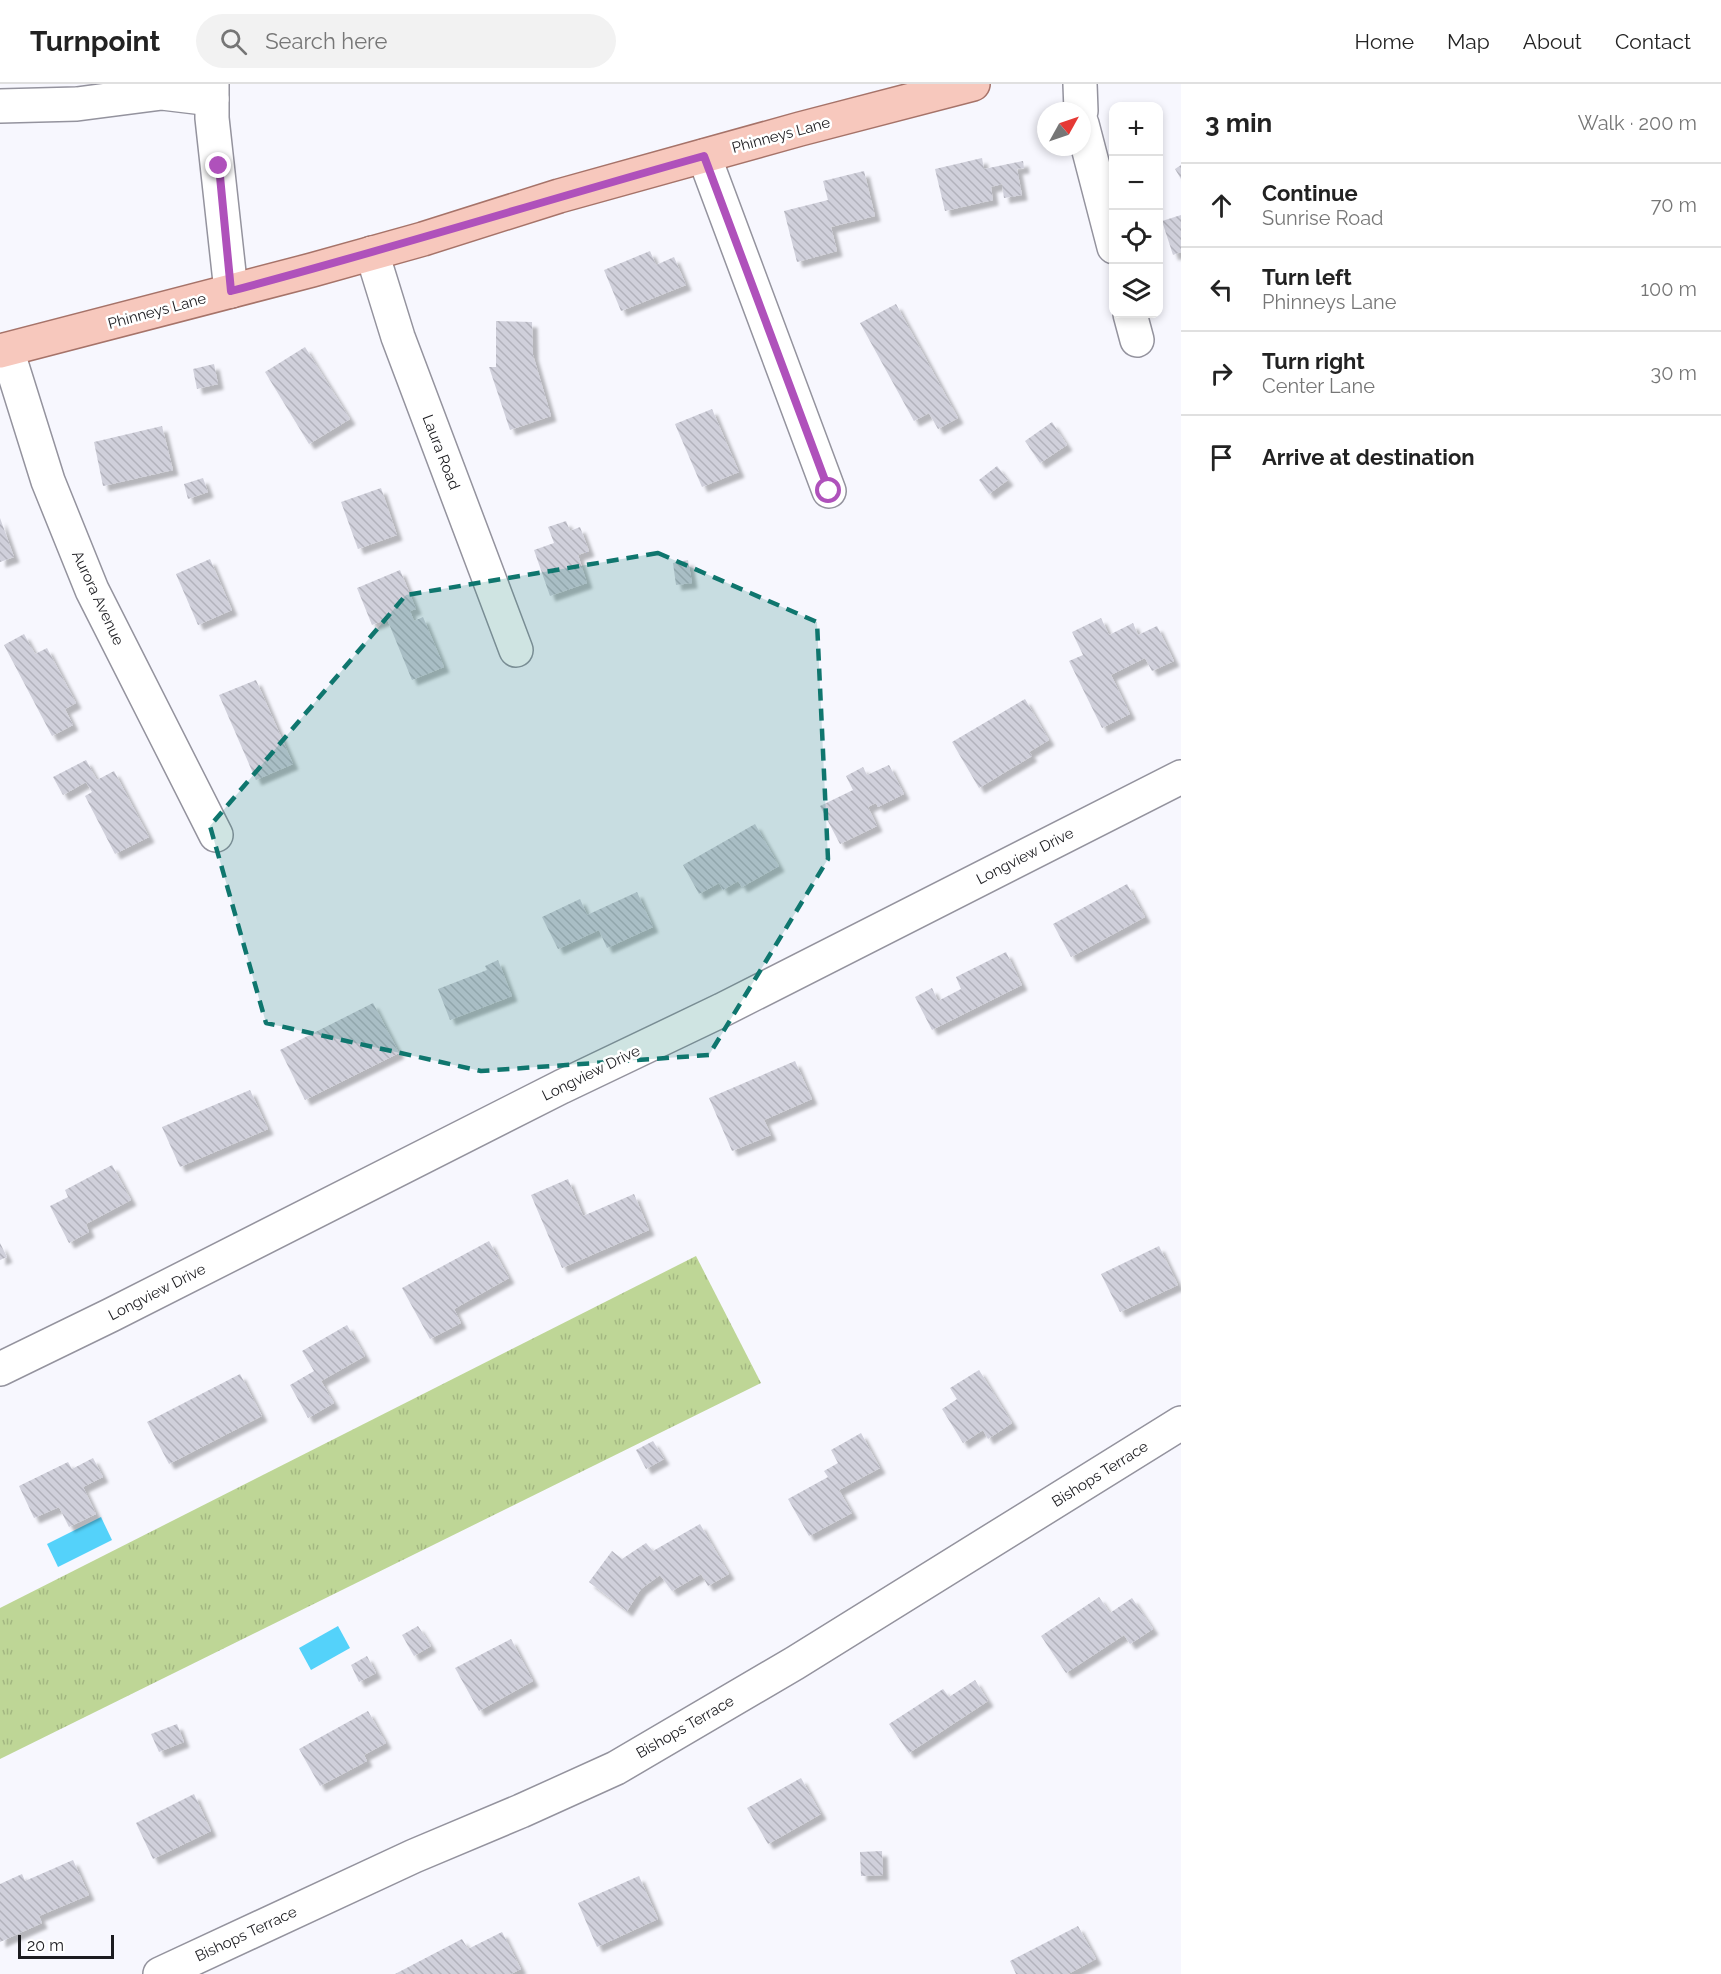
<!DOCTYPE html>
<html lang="en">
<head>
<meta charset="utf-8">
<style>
	:root { --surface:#fff; --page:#f2f2f2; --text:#222; --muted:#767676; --line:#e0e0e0 }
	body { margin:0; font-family:Raleway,sans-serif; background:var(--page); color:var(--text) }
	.controls { position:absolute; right:18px; top:18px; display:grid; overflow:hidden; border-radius:12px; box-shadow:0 3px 9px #0003 }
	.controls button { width:54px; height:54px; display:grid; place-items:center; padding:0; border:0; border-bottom:2px solid var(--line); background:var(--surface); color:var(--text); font:30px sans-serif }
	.compass { position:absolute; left:1037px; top:18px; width:54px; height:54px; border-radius:50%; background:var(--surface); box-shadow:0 3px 9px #0003; rotate:50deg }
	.scale { position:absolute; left:18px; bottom:15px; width:96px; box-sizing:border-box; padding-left:6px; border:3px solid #1b1b1f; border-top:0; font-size:16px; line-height:21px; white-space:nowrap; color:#1b1b1f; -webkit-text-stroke:4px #fff; paint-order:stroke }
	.stop { position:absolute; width:18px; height:18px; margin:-14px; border:4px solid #af51bb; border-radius:50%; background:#fff }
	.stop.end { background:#af51bb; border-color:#fff; box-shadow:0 2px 6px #0008 }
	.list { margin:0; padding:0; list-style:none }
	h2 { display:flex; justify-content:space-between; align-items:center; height:78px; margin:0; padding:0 24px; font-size:26px }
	h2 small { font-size:20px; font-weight:400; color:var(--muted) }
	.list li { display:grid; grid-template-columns:39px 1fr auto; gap:18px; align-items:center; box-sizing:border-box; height:84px; padding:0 24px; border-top:2px solid var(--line) }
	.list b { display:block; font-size:22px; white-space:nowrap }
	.list p { margin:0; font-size:20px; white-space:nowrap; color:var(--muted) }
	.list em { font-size:20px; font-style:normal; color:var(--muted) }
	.icon { flex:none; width:33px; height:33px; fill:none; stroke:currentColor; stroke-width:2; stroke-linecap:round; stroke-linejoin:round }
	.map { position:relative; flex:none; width:1181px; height:1890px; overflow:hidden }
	header { display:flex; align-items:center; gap:36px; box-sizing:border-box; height:84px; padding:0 30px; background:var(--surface); border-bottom:2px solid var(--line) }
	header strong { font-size:28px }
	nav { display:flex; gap:33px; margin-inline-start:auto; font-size:21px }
	.search { width:420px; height:54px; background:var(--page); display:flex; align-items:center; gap:15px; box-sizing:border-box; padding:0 21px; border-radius:33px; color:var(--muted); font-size:22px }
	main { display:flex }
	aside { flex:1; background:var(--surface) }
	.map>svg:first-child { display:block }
	.grass { fill:url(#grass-tufts) }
	.water { fill:#54d2fa }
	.building { fill:url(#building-back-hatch); filter:url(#shadow) }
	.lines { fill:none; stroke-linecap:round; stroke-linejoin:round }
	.minor-casing { stroke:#94939e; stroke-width:36 }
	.major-casing { stroke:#a67369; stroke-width:36 }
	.minor { stroke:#fff; stroke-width:33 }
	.major { stroke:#f7c8bd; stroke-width:33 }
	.route { stroke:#af51bb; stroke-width:8 }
	.marked { fill:#0f766e; fill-opacity:0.2; stroke:#0f766e; stroke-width:4.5; stroke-dasharray:12 8; stroke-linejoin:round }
	.labels { text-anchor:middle; stroke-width:5; stroke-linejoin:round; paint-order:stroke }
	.street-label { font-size:15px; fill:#1b1b1f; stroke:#fff }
</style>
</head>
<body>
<header>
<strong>Turnpoint</strong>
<div class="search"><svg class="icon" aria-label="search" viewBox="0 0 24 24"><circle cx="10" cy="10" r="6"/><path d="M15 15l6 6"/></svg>Search here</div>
<nav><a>Home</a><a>Map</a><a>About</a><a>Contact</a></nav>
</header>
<main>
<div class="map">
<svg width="1181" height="1890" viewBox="0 0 1181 1890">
	<defs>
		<pattern id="grass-tufts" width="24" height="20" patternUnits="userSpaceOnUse" patternTransform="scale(1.5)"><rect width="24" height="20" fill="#bed696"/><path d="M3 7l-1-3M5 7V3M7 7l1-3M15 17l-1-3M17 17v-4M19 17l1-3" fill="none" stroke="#a3b781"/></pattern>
		<pattern id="building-back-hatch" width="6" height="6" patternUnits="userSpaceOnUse" patternTransform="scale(1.5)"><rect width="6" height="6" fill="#d0d0db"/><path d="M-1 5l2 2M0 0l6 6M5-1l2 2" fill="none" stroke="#b2b2bc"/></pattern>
		<filter id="shadow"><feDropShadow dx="5.5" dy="5.5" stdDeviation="1.5" flood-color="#0004"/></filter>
	</defs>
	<rect width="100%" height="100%" fill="#f7f7fe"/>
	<path class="grass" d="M696 1172 761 1299 0 1675V1524Z"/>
	<g class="water">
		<path d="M101 1433 112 1456 58 1483 47 1460Z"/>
		<path d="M338 1542 350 1564 311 1586 299 1564Z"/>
	</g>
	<g class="building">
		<path d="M982 74 984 85 1023 77 1024 84 1017 85 1022 111 1004 114 1002 100 991 103 993 116 945 127 935 85Z"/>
		<path d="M1181 81V95L1175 85Z"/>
		<path d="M864 87 875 132 831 143 837 167 797 178 784 127 828 116 823 97Z"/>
		<path d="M1181 131V168L1173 171 1162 137Z"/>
		<path d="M650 167 656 181 674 173 686 201 621 227 604 186Z"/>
		<path d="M896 220 958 334 938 345 929 329 914 337 860 239Z"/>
		<path d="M496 237 532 238 533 271 551 332 510 346 489 283H496Z"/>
		<path d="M305 263 350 335 309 360 265 288Z"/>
		<path d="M214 280 218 300 197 305 193 285Z"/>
		<path d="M712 325 739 388 702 403 675 340Z"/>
		<path d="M1052 338 1067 361 1040 379 1025 357Z"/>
		<path d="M162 342 173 386 103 402 94 358Z"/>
		<path d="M997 382 1008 396 989 410 979 396Z"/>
		<path d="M203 394 208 408 188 415 184 400Z"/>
		<path d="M381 404 397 451 358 465 341 418Z"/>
		<path d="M0 434 14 473 0 478Z"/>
		<path d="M566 437 570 447 580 443 589 467 578 471 587 499 550 512 534 466 554 459 548 443Z"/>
		<path d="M210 475 232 526 198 541 176 490Z"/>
		<path d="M688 476 692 499 676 501 673 479Z"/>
		<path d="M400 486 416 525 410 527 414 537 423 533 444 583 412 596 387 535 372 541 357 504Z"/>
		<path d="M1101 534 1109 551 1133 539 1138 551 1157 542 1174 577 1152 587 1145 574 1111 591 1130 630 1102 644 1069 577 1083 571 1072 548Z"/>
		<path d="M24 550 35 570 47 564 76 619 65 625 73 641 52 652 4 561Z"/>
		<path d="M256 596 293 680 256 696 219 611Z"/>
		<path d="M1025 615 1049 656 1029 668 1032 672 979 704 952 658Z"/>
		<path d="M86 676 97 696 114 687 149 753 115 770 85 712 92 708 86 698 63 711 53 693Z"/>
		<path d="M889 681 904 710 878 723 876 719 868 723 877 742 840 760 820 722 853 706 846 692 863 683 867 691Z"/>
		<path d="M755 740 779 782 742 803 738 797 723 806 719 799 699 810 683 781Z"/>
		<path d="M1127 800 1145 833 1071 873 1053 840Z"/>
		<path d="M637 808 653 843 607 864 599 846 558 865 542 833 580 815 587 831Z"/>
		<path d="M1006 868 1022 901 932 946 915 913 932 904 938 917 961 905 956 893Z"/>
		<path d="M498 876 512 912 450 936 438 905 487 886 485 882Z"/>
		<path d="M373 919 399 969 305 1016 280 966Z"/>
		<path d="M795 977 812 1015 764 1036 771 1051 732 1067 709 1014Z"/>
		<path d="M250 1006 268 1045 180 1083 162 1043Z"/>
		<path d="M112 1081 131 1116 86 1140 89 1148 69 1159 50 1122 68 1113 65 1106Z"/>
		<path d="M568 1095 583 1132 634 1110 649 1146 562 1184 531 1111Z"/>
		<path d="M489 1157 509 1194 454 1225 461 1239 430 1255 402 1204Z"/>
		<path d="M0 1159 7 1173 0 1176Z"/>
		<path d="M1159 1162 1178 1201 1120 1228 1101 1190Z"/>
		<path d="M347 1241 365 1272 321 1297 334 1319 308 1334 290 1301 314 1287 302 1267Z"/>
		<path d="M979 1286 1012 1339 988 1355 983 1346 963 1359 942 1325 957 1315 950 1304Z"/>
		<path d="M240 1290 262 1332 169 1380 147 1338Z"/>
		<path d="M861 1349 880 1384 839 1406 852 1429 809 1452 788 1415 828 1393 824 1387 838 1379 831 1366Z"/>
		<path d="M653 1357 664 1375 646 1385 636 1366Z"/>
		<path d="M93 1374 103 1393 83 1403 96 1430 69 1443 59 1423 34 1434 19 1402 68 1378 72 1385Z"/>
		<path d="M700 1440 729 1490 708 1502 701 1490 672 1507 660 1491 641 1505 627 1527 589 1498 612 1467 622 1475 646 1459 653 1467Z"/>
		<path d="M1099 1513 1110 1529 1132 1514 1153 1545 1130 1560 1124 1551 1066 1589 1041 1552Z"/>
		<path d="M418 1542 431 1562 414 1572 402 1551Z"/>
		<path d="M511 1555 533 1597 479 1627 455 1584Z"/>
		<path d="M367 1572 376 1589 359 1598 351 1581Z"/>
		<path d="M975 1596 988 1617 909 1669 889 1640 943 1605 949 1613Z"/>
		<path d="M368 1627 386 1659 364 1671 367 1677 320 1702 299 1665Z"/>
		<path d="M177 1640 184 1658 159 1668 151 1650Z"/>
		<path d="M801 1694 821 1730 768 1760 747 1724Z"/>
		<path d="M194 1710 211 1747 153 1775 136 1739Z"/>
		<path d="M882 1767 883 1791 861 1792 860 1768Z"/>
		<path d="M73 1776 89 1811 39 1832 42 1839 0 1858V1800L22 1790 25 1797Z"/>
		<path d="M639 1792 658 1835 597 1863 578 1819Z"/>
		<path d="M1078 1842 1096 1875 1068 1890H1016L1010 1877Z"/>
		<path d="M502 1848 521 1885 511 1890H395L462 1855 468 1865Z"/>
	</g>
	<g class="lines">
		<defs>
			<g id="minor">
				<path d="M212 0V34L231 207"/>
				<path d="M1080 0 1081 27"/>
				<path d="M0 22 77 20 162 9 212 15"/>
				<path d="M1082 40 1114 163"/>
				<path d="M704 72 829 407"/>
				<path d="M372 169 398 253 516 566"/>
				<path d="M1130 230 1137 256"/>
				<path d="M7 266 48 397 92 506 216 751"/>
				<path d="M0 1285 111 1231 561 1003 722 926 1181 693"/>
				<path d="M160 1890 414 1772 521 1727 616 1684 795 1579 1181 1339"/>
			</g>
			<path id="major" d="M0 267 312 186 423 155 559 112 800 45 973 0"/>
		</defs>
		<use href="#minor" class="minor-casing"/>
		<use href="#major" class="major-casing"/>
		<use href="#minor" class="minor"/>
		<use href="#major" class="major"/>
	</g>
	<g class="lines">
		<path class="route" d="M219 82 231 207C390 165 546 116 704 72L829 407"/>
	</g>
	<path class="marked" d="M658 469 817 538 828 775 709 971 481 987 266 939 210 742 406 511Z"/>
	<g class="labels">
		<g class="street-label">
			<text transform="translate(781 51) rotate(-15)" y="5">Phinneys Lane</text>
			<text transform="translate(157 227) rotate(-15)" y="5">Phinneys Lane</text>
			<text transform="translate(441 368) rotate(69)" y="5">Laura Road</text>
			<text transform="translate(98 514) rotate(65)" y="5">Aurora Avenue</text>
			<text transform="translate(1025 772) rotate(-27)" y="5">Longview Drive</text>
			<text transform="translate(591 989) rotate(-26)" y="5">Longview Drive</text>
			<text transform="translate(157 1208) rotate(-27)" y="5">Longview Drive</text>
			<text transform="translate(1100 1390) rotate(-32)" y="5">Bishops Terrace</text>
			<text transform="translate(685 1643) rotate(-30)" y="5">Bishops Terrace</text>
			<text transform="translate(246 1850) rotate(-25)" y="5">Bishops Terrace</text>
		</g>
	</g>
</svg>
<div class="controls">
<button>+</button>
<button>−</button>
<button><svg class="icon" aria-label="locate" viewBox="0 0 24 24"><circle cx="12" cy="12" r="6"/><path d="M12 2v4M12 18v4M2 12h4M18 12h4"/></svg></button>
<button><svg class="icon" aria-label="layers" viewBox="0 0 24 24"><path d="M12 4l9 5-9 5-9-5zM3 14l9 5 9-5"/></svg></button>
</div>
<svg class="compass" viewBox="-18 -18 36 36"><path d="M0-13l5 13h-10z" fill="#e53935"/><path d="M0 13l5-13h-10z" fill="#767676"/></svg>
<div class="scale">20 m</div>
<div class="stop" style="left:829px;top:407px"></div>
<div class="stop end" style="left:219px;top:82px"></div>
</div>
<aside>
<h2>3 min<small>Walk · 200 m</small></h2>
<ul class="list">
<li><svg class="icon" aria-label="ahead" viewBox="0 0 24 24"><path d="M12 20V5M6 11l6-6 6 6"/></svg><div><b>Continue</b><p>Sunrise Road</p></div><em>70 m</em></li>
<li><svg class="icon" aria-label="left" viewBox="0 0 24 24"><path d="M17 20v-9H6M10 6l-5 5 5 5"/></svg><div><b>Turn left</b><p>Phinneys Lane</p></div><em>100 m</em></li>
<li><svg class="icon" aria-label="right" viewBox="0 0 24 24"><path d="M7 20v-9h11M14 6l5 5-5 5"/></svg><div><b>Turn right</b><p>Center Lane</p></div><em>30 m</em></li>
<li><svg class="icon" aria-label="arrive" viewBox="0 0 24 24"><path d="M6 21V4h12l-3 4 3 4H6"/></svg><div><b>Arrive at destination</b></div></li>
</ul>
</aside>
</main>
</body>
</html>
